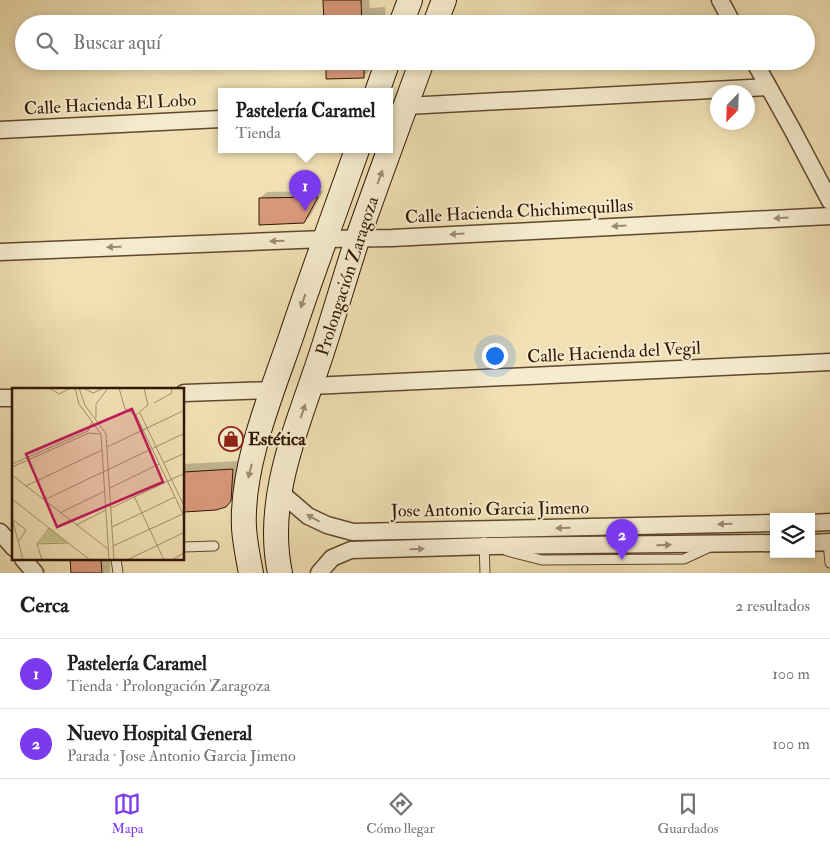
<!DOCTYPE html>
<html lang="es">
<head>
<meta charset="utf-8">
<style>
	:root { --surface:#fff; --page:#f2f2f2; --text:#202124; --muted:#757577; --line:#e0e0e0; --accent:#7c3aed }
	body { margin:0; font-family:"IM FELL Double Pica",serif; background:var(--page); color:var(--text) }
	.controls { position:absolute; right:15px; bottom:15px; display:grid; overflow:hidden; border-radius:0px; box-shadow:0 2px 8px #0003 }
	.controls button { width:45px; height:45px; display:grid; place-items:center; padding:0; border:0; border-bottom:1px solid var(--line); background:var(--surface); color:var(--text); font:25px sans-serif }
	.compass { position:absolute; left:710px; top:85px; width:45px; height:45px; border-radius:50%; background:var(--surface); box-shadow:0 2px 8px #0003; rotate:203deg }
	.you { position:absolute; left:494px; top:355px; width:18px; height:18px; margin:-12px; border:4px solid #fff; border-radius:50%; background:#1a73e8; box-shadow:0 0 0 8px #1a73e833 }
	.badge { display:grid; place-items:center; width:32px; height:32px; border-radius:50%; background:var(--accent); color:#fff; font-size:16px; font-weight:700 }
	.pin { position:absolute; translate:-50% -41px; filter:drop-shadow(0 1px 2px #0008) }
	.pin::after { content:''; position:absolute; top:26px; width:18px; height:15px; background:inherit; clip-path:polygon(0 0,100% 0,50% 100%) }
	.popup { position:absolute; left:218px; top:88px; width:175px; height:65px; box-sizing:border-box; display:grid; place-content:center; border-radius:0px; background:var(--surface); filter:drop-shadow(0 1px 4px #0005); font-size:16px; white-space:nowrap; color:var(--muted) }
	.popup b { font-size:19px; color:var(--text) }
	.popup::after { content:''; position:absolute; left:50%; top:100%; margin-left:-10px; border:10px solid transparent; border-top-color:var(--surface) }
	.list { margin:0; padding:0; list-style:none }
	h2 { display:flex; justify-content:space-between; align-items:center; height:65px; margin:0; padding:0 20px; font-size:21px }
	h2 small { font-size:16px; font-weight:400; color:var(--muted) }
	.list li { display:grid; grid-template-columns:32px 1fr auto; gap:15px; align-items:center; box-sizing:border-box; height:70px; padding:0 20px; border-top:1px solid var(--line) }
	.list b { display:block; font-size:19px; white-space:nowrap }
	.list p { margin:0; font-size:16px; white-space:nowrap; color:var(--muted) }
	.list em { font-size:16px; font-style:normal; color:var(--muted) }
	.icon { flex:none; width:28px; height:28px; fill:none; stroke:currentColor; stroke-width:2; stroke-linecap:round; stroke-linejoin:round }
	.map { position:relative; flex:none; width:830px; height:573px; overflow:hidden }
	.search { position:absolute; background:var(--surface); box-shadow:0 2px 8px #0003; left:15px; right:15px; top:15px; height:55px; display:flex; align-items:center; gap:12px; box-sizing:border-box; padding:0 18px; border-radius:28px; color:var(--muted); font-size:19px }
	.sheet { height:205px; background:var(--surface) }
	nav { display:flex; justify-content:space-around; align-items:center; box-sizing:border-box; height:70px; border-top:1px solid var(--line); background:var(--surface); font-size:14px; color:var(--muted) }
	nav a { display:grid; justify-items:center; gap:2px }
	nav .on { color:var(--accent) }
	.map>svg:first-child { display:block }
	.shadow { fill:#0003 }
	.building { fill:#d8987a; stroke:#301601 }
	.lines { fill:none; stroke-linecap:round; stroke-linejoin:round }
	.lane-casing { stroke:#60482e; stroke-width:11 }
	.street-casing { stroke:#60482e; stroke-width:19 }
	.secondary-casing { stroke:#301601; stroke-width:26 }
	.lane { stroke:#f5ebce; stroke-width:9 }
	.street { stroke:#f5ebce; stroke-width:16 }
	.secondary { stroke:#f5ebce; stroke-width:24 }
	.oneway { fill:#9c8b72 }
	.labels { text-anchor:middle; stroke-width:4; stroke-linejoin:round; paint-order:stroke }
	.street-label { font-size:18px; fill:#301601; stroke:#f5ebce }
	.poi-label { font-size:18px; font-weight:bold; fill:#301601; stroke:#f5ebce; text-anchor:start }
	.inset-road { fill:none; stroke:#a38f6c; stroke-width:1 }
	.view { fill:#c2185b; fill-opacity:0.15; stroke:#c2185b; stroke-width:2.5 }
	.inset-edge { fill:none; stroke:#301601; stroke-width:2.5 }
</style>
</head>
<body>
<div class="map">
<svg width="830" height="573" viewBox="0 0 830 573">
	<rect width="100%" height="100%" fill="#f0e0b3"/>
	<filter id="stains"><feTurbulence type="fractalNoise" baseFrequency=".004" numOctaves="4"/><feColorMatrix values="0 0 0 0 .2 0 0 0 0 .09 0 0 0 0 .02 0 0 0 .5 -.17"/></filter>
	<radialGradient id="worn" r=".72"><stop offset=".6" stop-color="#630" stop-opacity="0"/><stop offset="1" stop-color="#630" stop-opacity=".3"/></radialGradient>
	<g class="shadow">
		<path d="M325 0H369L370 8 385 7 386 24H326Z"/>
		<path d="M327 61H372V68L364 76Z"/>
		<path d="M323 191 311 215 304 222 260 198 267 192Z"/>
		<path d="M241 461 239 491 225 506 216 509 184 511V464Z"/>
		<rect x="72" y="559" width="38" height="14"/>
	</g>
	<g class="building">
		<path d="M323 0H361L362 24H324Z"/>
		<path d="M326 61H364V78L326 79Z"/>
		<path d="M318 197 304 223 259 225V198Z"/>
		<path d="M233 469 231 501 226 507 216 510 184 512V472Z"/>
		<path d="M70 559H101L102 573H71Z"/>
	</g>
	<g class="lines">
		<defs>
			<g id="lane">
				<path d="M484 542 485 573"/>
				<path d="M828 542 830 563"/>
				<path d="M184 547 214 546"/>
				<path d="M507 551 542 560 684 559 708 548"/>
				<path d="M116 559 118 573"/>
			</g>
			<g id="street">
				<path d="M720 0 733 24"/>
				<path d="M754 61 792 129 830 201"/>
				<path d="M406 106 768 87"/>
				<path d="M0 130 221 119"/>
				<path d="M0 252 325 239 392 238 830 216"/>
				<path d="M311 386 830 362"/>
				<path d="M184 393 273 390"/>
				<path d="M0 398H14"/>
				<path d="M280 492 308 516 327 525 353 532 774 523"/>
				<path d="M811 523 830 522"/>
				<path d="M0 532 14 548"/>
				<path d="M811 543 830 542"/>
				<path d="M23 559 35 573"/>
				<path d="M319 573 332 558 351 550 492 546 774 543"/>
			</g>
			<g id="secondary">
				<path d="M401 24 410 0"/>
				<path d="M435 24 444 0"/>
				<path d="M377 92 388 61"/>
				<path d="M251 573C248 558 245 543 244 528 241 466 271 395 291 337 312 274 335 212 357 150"/>
				<path d="M280 573C264 497 299 423 322 352 334 315 345 277 357 240 378 180 400 121 422 61"/>
			</g>
		</defs>
		<use href="#lane" class="lane-casing"/>
		<use href="#street" class="street-casing"/>
		<use href="#secondary" class="secondary-casing"/>
		<use href="#lane" class="lane"/>
		<use href="#street" class="street"/>
		<use href="#secondary" class="secondary"/>
	</g>
	<defs><path id="oneway-solid" d="M-6-.8H1V-3.2L6.5 0L1 3.2V.8H-6Z" transform="scale(1.25)"/></defs>
	<g class="oneway">
		<use href="#oneway-solid" transform="translate(380 177) rotate(-70)"/>
		<use href="#oneway-solid" transform="translate(781 218) rotate(177)"/>
		<use href="#oneway-solid" transform="translate(619 226) rotate(177)"/>
		<use href="#oneway-solid" transform="translate(457 234) rotate(177)"/>
		<use href="#oneway-solid" transform="translate(277 241) rotate(178)"/>
		<use href="#oneway-solid" transform="translate(114 247) rotate(178)"/>
		<use href="#oneway-solid" transform="translate(303 301) rotate(109)"/>
		<use href="#oneway-solid" transform="translate(303 411) rotate(-72)"/>
		<use href="#oneway-solid" transform="translate(250 471) rotate(104)"/>
		<use href="#oneway-solid" transform="translate(313 518) rotate(-151)"/>
		<use href="#oneway-solid" transform="translate(725 524) rotate(179)"/>
		<use href="#oneway-solid" transform="translate(563 528) rotate(179)"/>
		<use href="#oneway-solid" transform="translate(664 545) rotate(-1)"/>
		<use href="#oneway-solid" transform="translate(417 549) rotate(-2)"/>
	</g>
	<defs>
		<symbol id="shop-ring" viewBox="-11 -11 22 22"><circle r="9.5" fill="#f5ebce" stroke="#8f2418" stroke-width="1.5"/><path d="M-5-2.5h2.3a2.7 3.5 0 0 1 5.4 0H5L5.5 6h-11ZM-1.5-2.5h3a1.5 2.3 0 0 0-3 0Z" fill="#8f2418"/></symbol>
	</defs>
	<g fill-rule="evenodd">
		<use href="#shop-ring" x="217" y="425" width="28" height="28"/>
	</g>
	<g class="labels">
		<g class="street-label">
			<text transform="translate(110 104) rotate(-3)" y="6">Calle Hacienda El Lobo</text>
			<text transform="translate(519 211) rotate(-3)" y="6">Calle Hacienda Chichimequillas</text>
			<text transform="translate(347 276) rotate(-72)" y="6">Prolongación Zaragoza</text>
			<text transform="translate(614 352) rotate(-3)" y="6">Calle Hacienda del Vegil</text>
			<text transform="translate(490 509) rotate(-1)" y="6">Jose Antonio Garcia Jimeno</text>
		</g>
		<g class="poi-label">
			<text x="248" y="445">Estética</text>
		</g>
	</g>
	<g transform="translate(12 388)">
		<rect width="172" height="172" fill="#f0e0b3"/>
		<path d="M38 140 55 154 27 155Z" fill="#c2c087"/>
		<path class="inset-road" d="M37 0 47 6 59 0M63 0 67 16 89 46 97 172M67 0 73 17 94 46 102 172M71 0 81 5 92 0M107 0 113 21 124 27M142 15 160 5 159 0M128 25 173 120M124 27 173 130M124 27 136 17 132 0M84 30V16L96 0M95 59 173 22M151 75 173 65M0 76 76 43 80 34M0 79 77 45 88 46M0 87 96 161M14 98 90 62M98 100 147 76M122 108 152 172M0 111 78 172M32 112 173 45M99 120 173 85M48 125 93 103M0 130 11 172M0 131 14 142 7 153M64 137 94 122M100 139 163 109M25 156 56 155M101 158 173 125M30 172 25 156 37 140M115 172 173 144M160 172 173 164"/>
		<path class="view" d="M120 21 151 94 45 139 14 66Z"/>
		<rect width="172" height="172" class="inset-edge"/>
	</g>
	<rect width="100%" height="100%" filter="url(#stains)"/>
	<rect width="100%" height="100%" fill="url(#worn)"/>
</svg>
<div class="controls">
<button><svg class="icon" aria-label="layers" viewBox="0 0 24 24"><path d="M12 4l9 5-9 5-9-5zM3 14l9 5 9-5"/></svg></button>
</div>
<svg class="compass" viewBox="-18 -18 36 36"><path d="M0-13l5 13h-10z" fill="#e53935"/><path d="M0 13l5-13h-10z" fill="#757577"/></svg>
<div class="you"></div>
<div class="pin badge" style="left:305px;top:211px">1</div>
<div class="popup"><b>Pastelería Caramel</b>Tienda</div>
<div class="pin badge" style="left:622px;top:560px">2</div>
<div class="search"><svg class="icon" aria-label="search" viewBox="0 0 24 24"><circle cx="10" cy="10" r="6"/><path d="M15 15l6 6"/></svg>Buscar aquí</div>
</div>
<section class="sheet">
<h2>Cerca<small>2 resultados</small></h2>
<ul class="list">
<li><span class="badge">1</span><div><b>Pastelería Caramel</b><p>Tienda · Prolongación Zaragoza</p></div><em>100 m</em></li>
<li><span class="badge">2</span><div><b>Nuevo Hospital General</b><p>Parada · Jose Antonio Garcia Jimeno</p></div><em>100 m</em></li>
</ul>
</section>
<nav>
<a class="on"><svg class="icon" aria-label="map" viewBox="0 0 24 24"><path d="M3 6l6-2 6 2 6-2v14l-6 2-6-2-6 2zM9 4v14M15 6v14"/></svg>Mapa</a>
<a><svg class="icon" aria-label="directions" viewBox="0 0 24 24"><path d="M12 3l9 9-9 9-9-9zM9 14v-3h6M13 9l2 2-2 2"/></svg>Cómo llegar</a>
<a><svg class="icon" aria-label="saved" viewBox="0 0 24 24"><path d="M7 4h10v16l-5-4-5 4z"/></svg>Guardados</a>
</nav>
</body>
</html>
